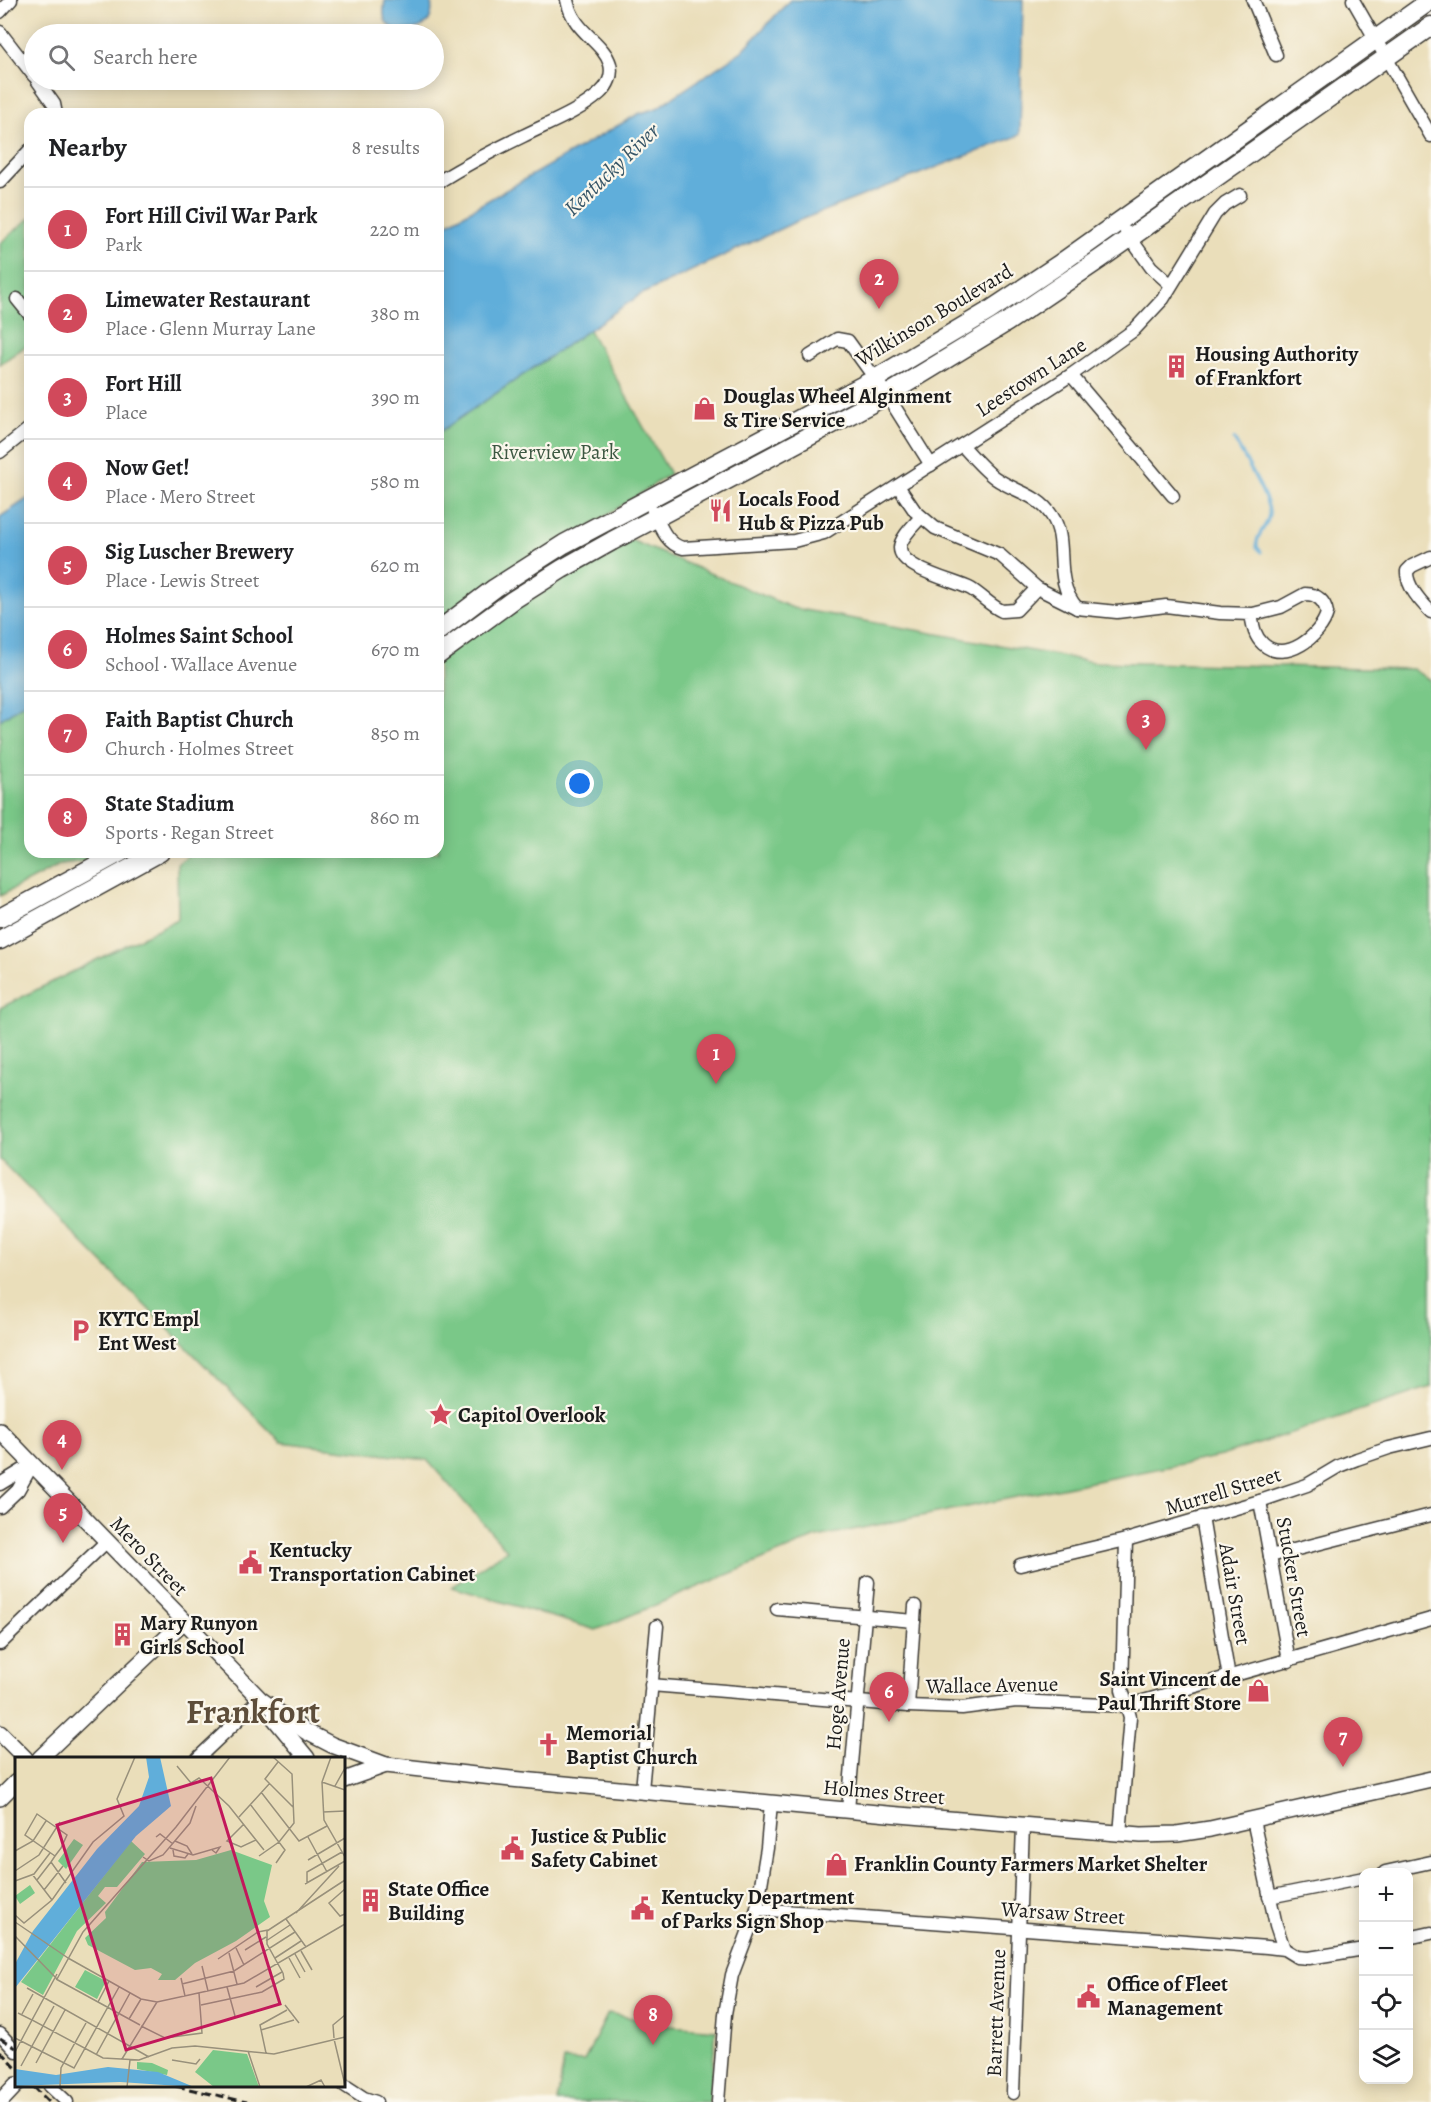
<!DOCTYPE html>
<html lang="en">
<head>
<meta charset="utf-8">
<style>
	:root { --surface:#fff; --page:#f6f6f6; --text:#202124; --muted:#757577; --line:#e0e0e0; --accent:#d1495b }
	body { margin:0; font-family:Alegreya,serif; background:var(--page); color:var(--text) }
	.controls { position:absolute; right:18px; bottom:18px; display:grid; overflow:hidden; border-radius:12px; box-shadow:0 3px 15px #0003 }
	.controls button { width:54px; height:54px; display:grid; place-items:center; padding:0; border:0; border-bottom:2px solid var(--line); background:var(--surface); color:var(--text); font:30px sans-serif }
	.you { position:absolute; left:580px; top:784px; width:21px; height:21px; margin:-15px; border:4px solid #fff; border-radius:50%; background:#1a73e8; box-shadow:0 0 0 9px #1a73e833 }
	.badge { display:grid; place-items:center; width:39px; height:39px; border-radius:50%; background:var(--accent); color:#fff; font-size:20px; font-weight:700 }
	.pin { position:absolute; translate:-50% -50px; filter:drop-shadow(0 2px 3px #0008) }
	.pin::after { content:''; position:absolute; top:32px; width:21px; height:18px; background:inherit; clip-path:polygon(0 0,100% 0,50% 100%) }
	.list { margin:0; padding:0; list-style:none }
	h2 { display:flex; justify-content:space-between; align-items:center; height:78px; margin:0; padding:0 24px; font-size:26px }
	h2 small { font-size:20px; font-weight:400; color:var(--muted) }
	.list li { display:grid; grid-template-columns:39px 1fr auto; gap:18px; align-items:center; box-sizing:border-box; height:84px; padding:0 24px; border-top:2px solid var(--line) }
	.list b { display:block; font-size:22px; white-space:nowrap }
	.list p { margin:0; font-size:20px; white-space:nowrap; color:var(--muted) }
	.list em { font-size:20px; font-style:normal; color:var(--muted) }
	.icon { flex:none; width:33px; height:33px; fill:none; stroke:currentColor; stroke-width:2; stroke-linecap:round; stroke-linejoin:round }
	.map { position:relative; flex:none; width:1431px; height:2102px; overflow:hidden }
	.search { position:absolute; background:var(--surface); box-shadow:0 3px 15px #0003; left:24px; top:24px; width:420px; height:66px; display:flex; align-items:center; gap:15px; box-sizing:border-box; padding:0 21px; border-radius:33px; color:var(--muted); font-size:22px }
	.panel { position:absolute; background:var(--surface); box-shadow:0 3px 15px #0003; left:24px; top:108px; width:420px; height:750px; border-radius:18px }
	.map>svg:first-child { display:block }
	.green { fill:#7ac888; stroke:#4b7252; stroke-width:1.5 }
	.water { fill:#60aeda; stroke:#3e657b; stroke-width:1.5 }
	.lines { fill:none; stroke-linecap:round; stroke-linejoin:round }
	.stream { stroke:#60aeda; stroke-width:3 }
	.minor-casing { stroke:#3b3934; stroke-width:15 }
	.major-casing { stroke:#3b3934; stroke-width:18 }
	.highway-casing { stroke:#3b3934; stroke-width:21 }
	.minor { stroke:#fff; stroke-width:12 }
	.major { stroke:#fff; stroke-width:15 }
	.highway { stroke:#fff; stroke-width:18 }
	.rail { stroke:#1c1c1c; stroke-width:3; stroke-dasharray:9 4.5; stroke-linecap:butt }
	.labels { text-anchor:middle; stroke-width:4.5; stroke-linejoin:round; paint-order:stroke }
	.street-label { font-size:21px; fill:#1c1c1c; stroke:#fbf7ec }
	.poi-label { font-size:21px; font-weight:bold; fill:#1c1c1c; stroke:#fbf7ec; text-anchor:start }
	.park-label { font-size:21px; fill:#3d5842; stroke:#fbf7ec }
	.water-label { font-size:22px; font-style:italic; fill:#375668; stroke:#fbf7ec }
	.town-label { font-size:33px; font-weight:bold; fill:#5d4d3a; stroke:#fbf7ec }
	.inset-road { fill:none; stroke:#98907b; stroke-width:1.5 }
	.view { fill:#c2185b; fill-opacity:0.15; stroke:#c2185b; stroke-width:3 }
	.inset-edge { fill:none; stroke:#1c1c1c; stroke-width:3 }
</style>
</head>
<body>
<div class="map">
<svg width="1431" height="2102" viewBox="0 0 1431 2102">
	<rect width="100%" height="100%" fill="#fbf7ec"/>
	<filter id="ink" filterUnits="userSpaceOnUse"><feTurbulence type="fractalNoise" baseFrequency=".0167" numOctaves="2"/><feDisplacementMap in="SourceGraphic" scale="12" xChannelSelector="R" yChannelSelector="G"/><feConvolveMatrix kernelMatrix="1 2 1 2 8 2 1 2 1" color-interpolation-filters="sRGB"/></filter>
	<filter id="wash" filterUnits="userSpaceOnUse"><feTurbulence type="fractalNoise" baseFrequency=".008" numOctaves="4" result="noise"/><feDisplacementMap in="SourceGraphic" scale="24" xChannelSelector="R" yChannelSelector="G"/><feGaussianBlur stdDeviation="1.35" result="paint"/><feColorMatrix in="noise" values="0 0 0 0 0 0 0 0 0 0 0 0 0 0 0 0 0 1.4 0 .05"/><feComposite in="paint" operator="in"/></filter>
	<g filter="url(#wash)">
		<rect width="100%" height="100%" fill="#eadeba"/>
		<g class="green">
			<path d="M30 218V343L0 364V243Z"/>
			<path d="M589 330 670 474 438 626V433Z"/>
			<path d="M621 536 793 608 1093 662 1413 669 1431 680V1387L1221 1456 817 1537 596 1630 452 1587 507 1550 427 1460 281 1442 0 1160V1008L178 919 177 864 192 852H438V659Z"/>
			<path d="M30 699V852H106L91 860 61 864 0 896V720Z"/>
			<path d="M608 2013 670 2026 716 2030 709 2102H557L564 2060 584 2061Z"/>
		</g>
		<g class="water">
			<path d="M385 0H431C432 8 433 16 427 23 419 31 394 33 387 23 382 17 384 7 385 0Z"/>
			<path d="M790 0H1023L1020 135 795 222 640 295 438 433V229L638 114 657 108 742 51Z"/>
			<path d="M30 497V699L0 720V517Z"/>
		</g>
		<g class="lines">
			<path class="stream" d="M1234 439C1242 454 1269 498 1269 512 1270 526 1255 533 1257 547L1261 552"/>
		</g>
	</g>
	<g filter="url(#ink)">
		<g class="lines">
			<defs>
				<g id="minor">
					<path d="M1253 0 1276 55"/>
					<path d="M1353 0 1431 136"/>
					<path d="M0 12 11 0"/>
					<path d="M0 32 34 76"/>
					<path d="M37 80 54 104 56 114"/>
					<path d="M0 182 30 150"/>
					<path d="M438 182C466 165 494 150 523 136 549 123 579 112 600 93 608 86 613 75 610 64 603 41 573 32 567 0"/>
					<path d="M1126 232 1151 267 1171 285"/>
					<path d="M17 299 30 315"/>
					<path d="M810 356 837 339 848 341 887 395 931 465"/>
					<path d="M1071 375 1173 496"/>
					<path d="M962 445C972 456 983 469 995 478 1015 492 1038 494 1052 516 1070 543 1051 578 1077 608"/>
					<path d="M0 452 30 428"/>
					<path d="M898 486 915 511 935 528 1000 555 1037 588 1077 608 1117 612 1166 606 1220 613 1251 614H1253L1281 607 1305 594C1317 594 1325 601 1327 613 1321 636 1285 664 1263 644 1254 636 1253 625 1251 614"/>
					<path d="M653 511C660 525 666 544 683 548L794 541 824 533 1071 375 1134 330 1163 299 1215 214 1225 204 1240 195"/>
					<path d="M921 517C914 525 900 538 900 548 900 569 956 581 971 589 982 596 991 606 1002 611L1016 610 1037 588"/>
					<path d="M1431 557 1412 566 1407 571C1406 586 1421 602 1431 612"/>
					<path d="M0 1484 31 1465"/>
					<path d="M1260 1501 1289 1661"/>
					<path d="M0 1507 18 1490 32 1465"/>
					<path d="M1202 1517 1229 1678"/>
					<path d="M1270 1556 1431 1515"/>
					<path d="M1020 1565 1126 1540 1260 1501 1307 1485 1339 1466 1357 1459 1389 1448 1431 1438"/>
					<path d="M777 1609 914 1621"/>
					<path d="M0 1644 106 1542"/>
					<path d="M651 1685 908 1706 962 1708 1016 1701 1126 1706 1431 1619"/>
					<path d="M908 1706 915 1606"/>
					<path d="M198 1758 260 1699"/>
					<path d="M642 1790 657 1626"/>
					<path d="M848 1810 868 1582"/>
					<path d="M1253 1820 1276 1925 1284 1949"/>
					<path d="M1120 1834 1130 1717 1122 1690 1126 1540"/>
					<path d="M1385 1872 1431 1862"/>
					<path d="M1269 1897 1364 1878"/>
					<path d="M757 1909 1267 1947 1284 1949 1297 1957 1309 1958 1364 1949"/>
					<path d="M1408 1938 1431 1933"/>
					<path d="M0 2034 16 2051"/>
					<path d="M344 2085 364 2098 376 2102"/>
					<path d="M50 2086 67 2102"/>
					<path d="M1013 2093 1023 1826"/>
					<path d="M718 2102 725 2014 732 1975 757 1909 767 1848 771 1803"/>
				</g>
				<g id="major">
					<path d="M0 1431 260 1699 305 1731 332 1745 386 1765 511 1779 888 1814 1141 1835 1177 1834 1210 1829 1431 1779"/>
					<path d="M274 1718 307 1758"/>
					<path d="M0 1733 25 1758"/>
					<path d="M40 1758 184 1621"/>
					<path d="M344 1780 386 1765"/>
					<path d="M0 1798 16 1782"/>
					<path d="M0 2102 16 2085"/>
				</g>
				<g id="highway">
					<path d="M438 631 495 588 564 544 875 379 989 311 1058 265 1431 0"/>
					<path d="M438 655 513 600 562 569 612 541 887 395 1007 322 1100 259 1431 26"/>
					<path d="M0 918 121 852"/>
					<path d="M0 940 160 852"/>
				</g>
			</defs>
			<use href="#minor" class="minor-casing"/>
			<use href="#major" class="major-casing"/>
			<use href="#highway" class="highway-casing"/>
			<use href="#minor" class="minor"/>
			<use href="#major" class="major"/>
			<use href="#highway" class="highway"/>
			<g class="rail">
				<path d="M0 2038 16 2048"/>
				<path d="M0 2051 16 2068"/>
				<path d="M33 2086 49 2102"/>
				<path d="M176 2086 247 2102"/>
			</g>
		</g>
	</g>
	<defs>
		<symbol id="building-bare" viewBox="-9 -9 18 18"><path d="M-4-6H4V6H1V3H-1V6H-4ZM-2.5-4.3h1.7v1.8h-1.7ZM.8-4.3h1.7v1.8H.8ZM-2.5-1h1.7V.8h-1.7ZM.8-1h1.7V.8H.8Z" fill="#d1495b" stroke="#fbf7ec" stroke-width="2.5" paint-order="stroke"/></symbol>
		<symbol id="shop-bare" viewBox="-9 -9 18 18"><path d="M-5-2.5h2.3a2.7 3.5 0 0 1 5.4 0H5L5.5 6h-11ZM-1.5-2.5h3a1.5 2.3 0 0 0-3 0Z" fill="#d1495b" stroke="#fbf7ec" stroke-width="2.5" paint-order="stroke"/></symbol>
		<symbol id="restaurant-bare" viewBox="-9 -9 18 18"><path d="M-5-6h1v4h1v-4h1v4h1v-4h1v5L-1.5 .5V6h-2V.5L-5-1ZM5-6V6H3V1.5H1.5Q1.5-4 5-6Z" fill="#d1495b" stroke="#fbf7ec" stroke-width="2.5" paint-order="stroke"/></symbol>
		<symbol id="parking-bare" viewBox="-9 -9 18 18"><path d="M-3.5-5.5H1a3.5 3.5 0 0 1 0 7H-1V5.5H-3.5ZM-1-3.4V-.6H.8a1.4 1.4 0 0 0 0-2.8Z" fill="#d1495b" stroke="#fbf7ec" stroke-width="2.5" paint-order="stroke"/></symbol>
		<symbol id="sight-bare" viewBox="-9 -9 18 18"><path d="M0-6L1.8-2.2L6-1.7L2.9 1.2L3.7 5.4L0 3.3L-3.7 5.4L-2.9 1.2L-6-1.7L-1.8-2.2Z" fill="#d1495b" stroke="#fbf7ec" stroke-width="2.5" paint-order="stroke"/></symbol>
		<symbol id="civic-bare" viewBox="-9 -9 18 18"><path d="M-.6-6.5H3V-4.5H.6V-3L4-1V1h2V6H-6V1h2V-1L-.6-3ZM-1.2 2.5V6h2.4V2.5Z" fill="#d1495b" stroke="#fbf7ec" stroke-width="2.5" paint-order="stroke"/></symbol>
		<symbol id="church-bare" viewBox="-9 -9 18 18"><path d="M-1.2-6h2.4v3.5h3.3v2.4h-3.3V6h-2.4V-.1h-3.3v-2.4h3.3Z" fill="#d1495b" stroke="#fbf7ec" stroke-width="2.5" paint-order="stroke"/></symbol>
	</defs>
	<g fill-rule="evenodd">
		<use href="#building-bare" x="1160" y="350" width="33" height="33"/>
		<use href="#shop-bare" x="688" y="392" width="33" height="33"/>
		<use href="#restaurant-bare" x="704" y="494" width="33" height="33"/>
		<use href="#parking-bare" x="64" y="1314" width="33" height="33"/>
		<use href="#sight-bare" x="424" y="1398" width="33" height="33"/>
		<use href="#civic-bare" x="234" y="1546" width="33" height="33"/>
		<use href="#building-bare" x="106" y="1618" width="33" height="33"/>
		<use href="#shop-bare" x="1242" y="1674" width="33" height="33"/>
		<use href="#church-bare" x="532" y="1728" width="33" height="33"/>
		<use href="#civic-bare" x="496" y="1832" width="33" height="33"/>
		<use href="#shop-bare" x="820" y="1848" width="33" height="33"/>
		<use href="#building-bare" x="354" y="1884" width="33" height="33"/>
		<use href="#civic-bare" x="626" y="1892" width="33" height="33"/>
		<use href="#civic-bare" x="1072" y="1980" width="33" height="33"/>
	</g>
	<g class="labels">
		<g class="street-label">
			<text transform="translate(934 315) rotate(-31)" y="7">Wilkinson Boulevard</text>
			<text transform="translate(1031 377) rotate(-33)" y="7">Leestown Lane</text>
			<text transform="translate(1223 1491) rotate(-17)" y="7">Murrell Street</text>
			<text transform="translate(149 1556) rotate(46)" y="7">Mero Street</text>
			<text transform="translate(1294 1577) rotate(80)" y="7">Stucker Street</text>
			<text transform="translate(1235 1594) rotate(80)" y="7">Adair Street</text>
			<text transform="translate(992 1685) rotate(-1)" y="7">Wallace Avenue</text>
			<text transform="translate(838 1694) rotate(-85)" y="7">Hoge Avenue</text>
			<text transform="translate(884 1792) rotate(5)" y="7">Holmes Street</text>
			<text transform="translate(1063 1913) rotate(4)" y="7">Warsaw Street</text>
			<text transform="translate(996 2013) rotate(-88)" y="7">Barrett Avenue</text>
		</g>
		<g class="poi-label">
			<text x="1195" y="361">Housing Authority<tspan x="1195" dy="24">of Frankfort</tspan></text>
			<text x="723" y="403">Douglas Wheel Alginment<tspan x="723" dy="24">&amp; Tire Service</tspan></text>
			<text x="738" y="506">Locals Food<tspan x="738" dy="24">Hub &amp; Pizza Pub</tspan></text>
			<text x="98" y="1326">KYTC Empl<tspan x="98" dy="24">Ent West</tspan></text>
			<text x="458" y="1422">Capitol Overlook</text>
			<text x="269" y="1557">Kentucky<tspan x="269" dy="24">Transportation Cabinet</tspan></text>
			<text x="140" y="1630">Mary Runyon<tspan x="140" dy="24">Girls School</tspan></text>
			<text x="1241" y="1686" text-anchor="end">Saint Vincent de<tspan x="1241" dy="24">Paul Thrift Store</tspan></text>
			<text x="566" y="1740">Memorial<tspan x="566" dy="24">Baptist Church</tspan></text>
			<text x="531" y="1843">Justice &amp; Public<tspan x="531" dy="24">Safety Cabinet</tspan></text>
			<text x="854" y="1871">Franklin County Farmers Market Shelter</text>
			<text x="388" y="1896">State Office<tspan x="388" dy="24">Building</tspan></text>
			<text x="661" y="1904">Kentucky Department<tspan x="661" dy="24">of Parks Sign Shop</tspan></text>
			<text x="1107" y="1991">Office of Fleet<tspan x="1107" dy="24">Management</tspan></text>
		</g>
		<g class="park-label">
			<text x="555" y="459">Riverview Park</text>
		</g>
		<g class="water-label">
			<text transform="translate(611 169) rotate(-44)" y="8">Kentucky River</text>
		</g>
		<g class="town-label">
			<text x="253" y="1723">Frankfort</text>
		</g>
	</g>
	<g transform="translate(15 1757)">
		<rect width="330" height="330" fill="#eadeba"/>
		<path d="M59 82 68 88 51 112 43 104ZM116 84 130 97 102 130H90L83 139 91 146 62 174 28 238 6 225ZM216 93 257 108 249 144 255 160 221 184 180 206 160 223H143L147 217 136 211 120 213 73 188 70 181 91 161 90 155 127 105 181 103ZM15 128 20 136 5 147 0 139ZM70 213 91 224 82 242 60 230ZM198 293 232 297 244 330H199L180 315ZM122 305 137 306 153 313 152 318 122 312Z" fill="#7ac888"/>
		<path d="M131 0H145L156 49 121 79 0 231V207L18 174 82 92 124 49 134 20ZM93 310 143 315 179 330 105 325 0 329V312L41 318Z" fill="#60aeda"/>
		<path class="inset-road" d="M316 0 307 25 309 63 330 100M263 5 250 22 278 50M162 9 176 26 184 21 214 49 249 93M307 25 330 33M320 29 330 11M246 35 284 84 312 69M235 47 270 93 261 106M308 55 330 54M224 60 255 26M229 67 212 84 226 90 241 83M141 80 145 77 158 87M293 80 312 115M160 84 172 89 177 97M155 91 178 98 205 90 201 96 197 93M158 93 159 99 170 101 173 97M0 94 18 84 31 64M244 99 264 85 279 66 277 17 258 0M128 100 134 104 148 98 175 66 181 49M293 103 330 81M36 105 51 126M0 114 24 98 45 65M17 117 37 143M22 123 36 105 40 99 46 91 52 78 22 57 10 78 40 99M0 124 19 117 35 96M292 126V115L327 95M290 127 330 104M330 132 314 146 325 159 330 157M29 133 48 109M281 156 324 109M0 158 9 166 37 143 78 85 109 59 102 42 120 0M271 162 291 190M0 165 53 201M0 179 42 222 68 175 161 70 215 0M251 184 275 168M221 191 229 208M230 193 251 180M286 194 297 213M214 196 222 227M280 197 290 215M53 201 126 242 142 245 229 226 330 167M260 201 286 184M274 201 285 221M203 202 243 175 253 173M187 209 193 234M268 216 252 187V174L330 123M42 217 17 263 88 301 124 303 157 291 180 289 259 297 330 280M166 221 170 239M41 222 125 268M167 227 219 214 280 175M212 230 220 259M241 230 267 215M12 231 134 300M83 245 94 224M186 248 247 235 269 222 268 216M270 248 284 266M7 257 18 237M114 262 126 242M126 269 150 281 187 276 184 236M246 273 279 263M0 281 59 311 104 230M319 281 318 268 330 258M319 282 330 328M233 294 245 330M0 295 17 263 3 256M251 296 245 268 272 253M81 298 115 236M107 302 142 245M157 303 181 307 185 302M21 306 50 253M6 309 39 249M45 330 46 311 71 266M112 330 115 303M291 330 306 323 310 330"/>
		<path class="view" d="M196 21 265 247 111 293 42 68Z"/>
		<rect width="330" height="330" class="inset-edge"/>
	</g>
</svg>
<div class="controls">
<button>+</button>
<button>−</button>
<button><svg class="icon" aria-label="locate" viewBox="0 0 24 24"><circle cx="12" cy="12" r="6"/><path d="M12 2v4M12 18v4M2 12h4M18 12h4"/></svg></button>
<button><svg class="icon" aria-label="layers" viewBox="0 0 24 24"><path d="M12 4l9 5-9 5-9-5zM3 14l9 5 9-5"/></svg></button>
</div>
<div class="you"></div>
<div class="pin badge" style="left:716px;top:1084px">1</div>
<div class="pin badge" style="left:879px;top:309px">2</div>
<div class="pin badge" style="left:1146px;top:750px">3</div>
<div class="pin badge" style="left:62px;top:1470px">4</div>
<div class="pin badge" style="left:63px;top:1543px">5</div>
<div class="pin badge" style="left:889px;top:1722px">6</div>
<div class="pin badge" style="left:1343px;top:1767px">7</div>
<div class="pin badge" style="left:653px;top:2045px">8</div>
<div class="search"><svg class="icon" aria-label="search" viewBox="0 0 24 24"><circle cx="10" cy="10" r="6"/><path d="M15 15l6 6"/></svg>Search here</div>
<section class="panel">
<h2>Nearby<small>8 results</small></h2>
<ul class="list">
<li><span class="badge">1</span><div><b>Fort Hill Civil War Park</b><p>Park</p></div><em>220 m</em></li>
<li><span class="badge">2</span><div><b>Limewater Restaurant</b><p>Place · Glenn Murray Lane</p></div><em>380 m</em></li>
<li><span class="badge">3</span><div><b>Fort Hill</b><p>Place</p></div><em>390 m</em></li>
<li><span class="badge">4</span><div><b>Now Get!</b><p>Place · Mero Street</p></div><em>580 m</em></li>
<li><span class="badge">5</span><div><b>Sig Luscher Brewery</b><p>Place · Lewis Street</p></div><em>620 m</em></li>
<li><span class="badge">6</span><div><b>Holmes Saint School</b><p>School · Wallace Avenue</p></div><em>670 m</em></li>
<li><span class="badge">7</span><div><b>Faith Baptist Church</b><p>Church · Holmes Street</p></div><em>850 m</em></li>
<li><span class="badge">8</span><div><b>State Stadium</b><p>Sports · Regan Street</p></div><em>860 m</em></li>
</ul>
</section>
</div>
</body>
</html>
